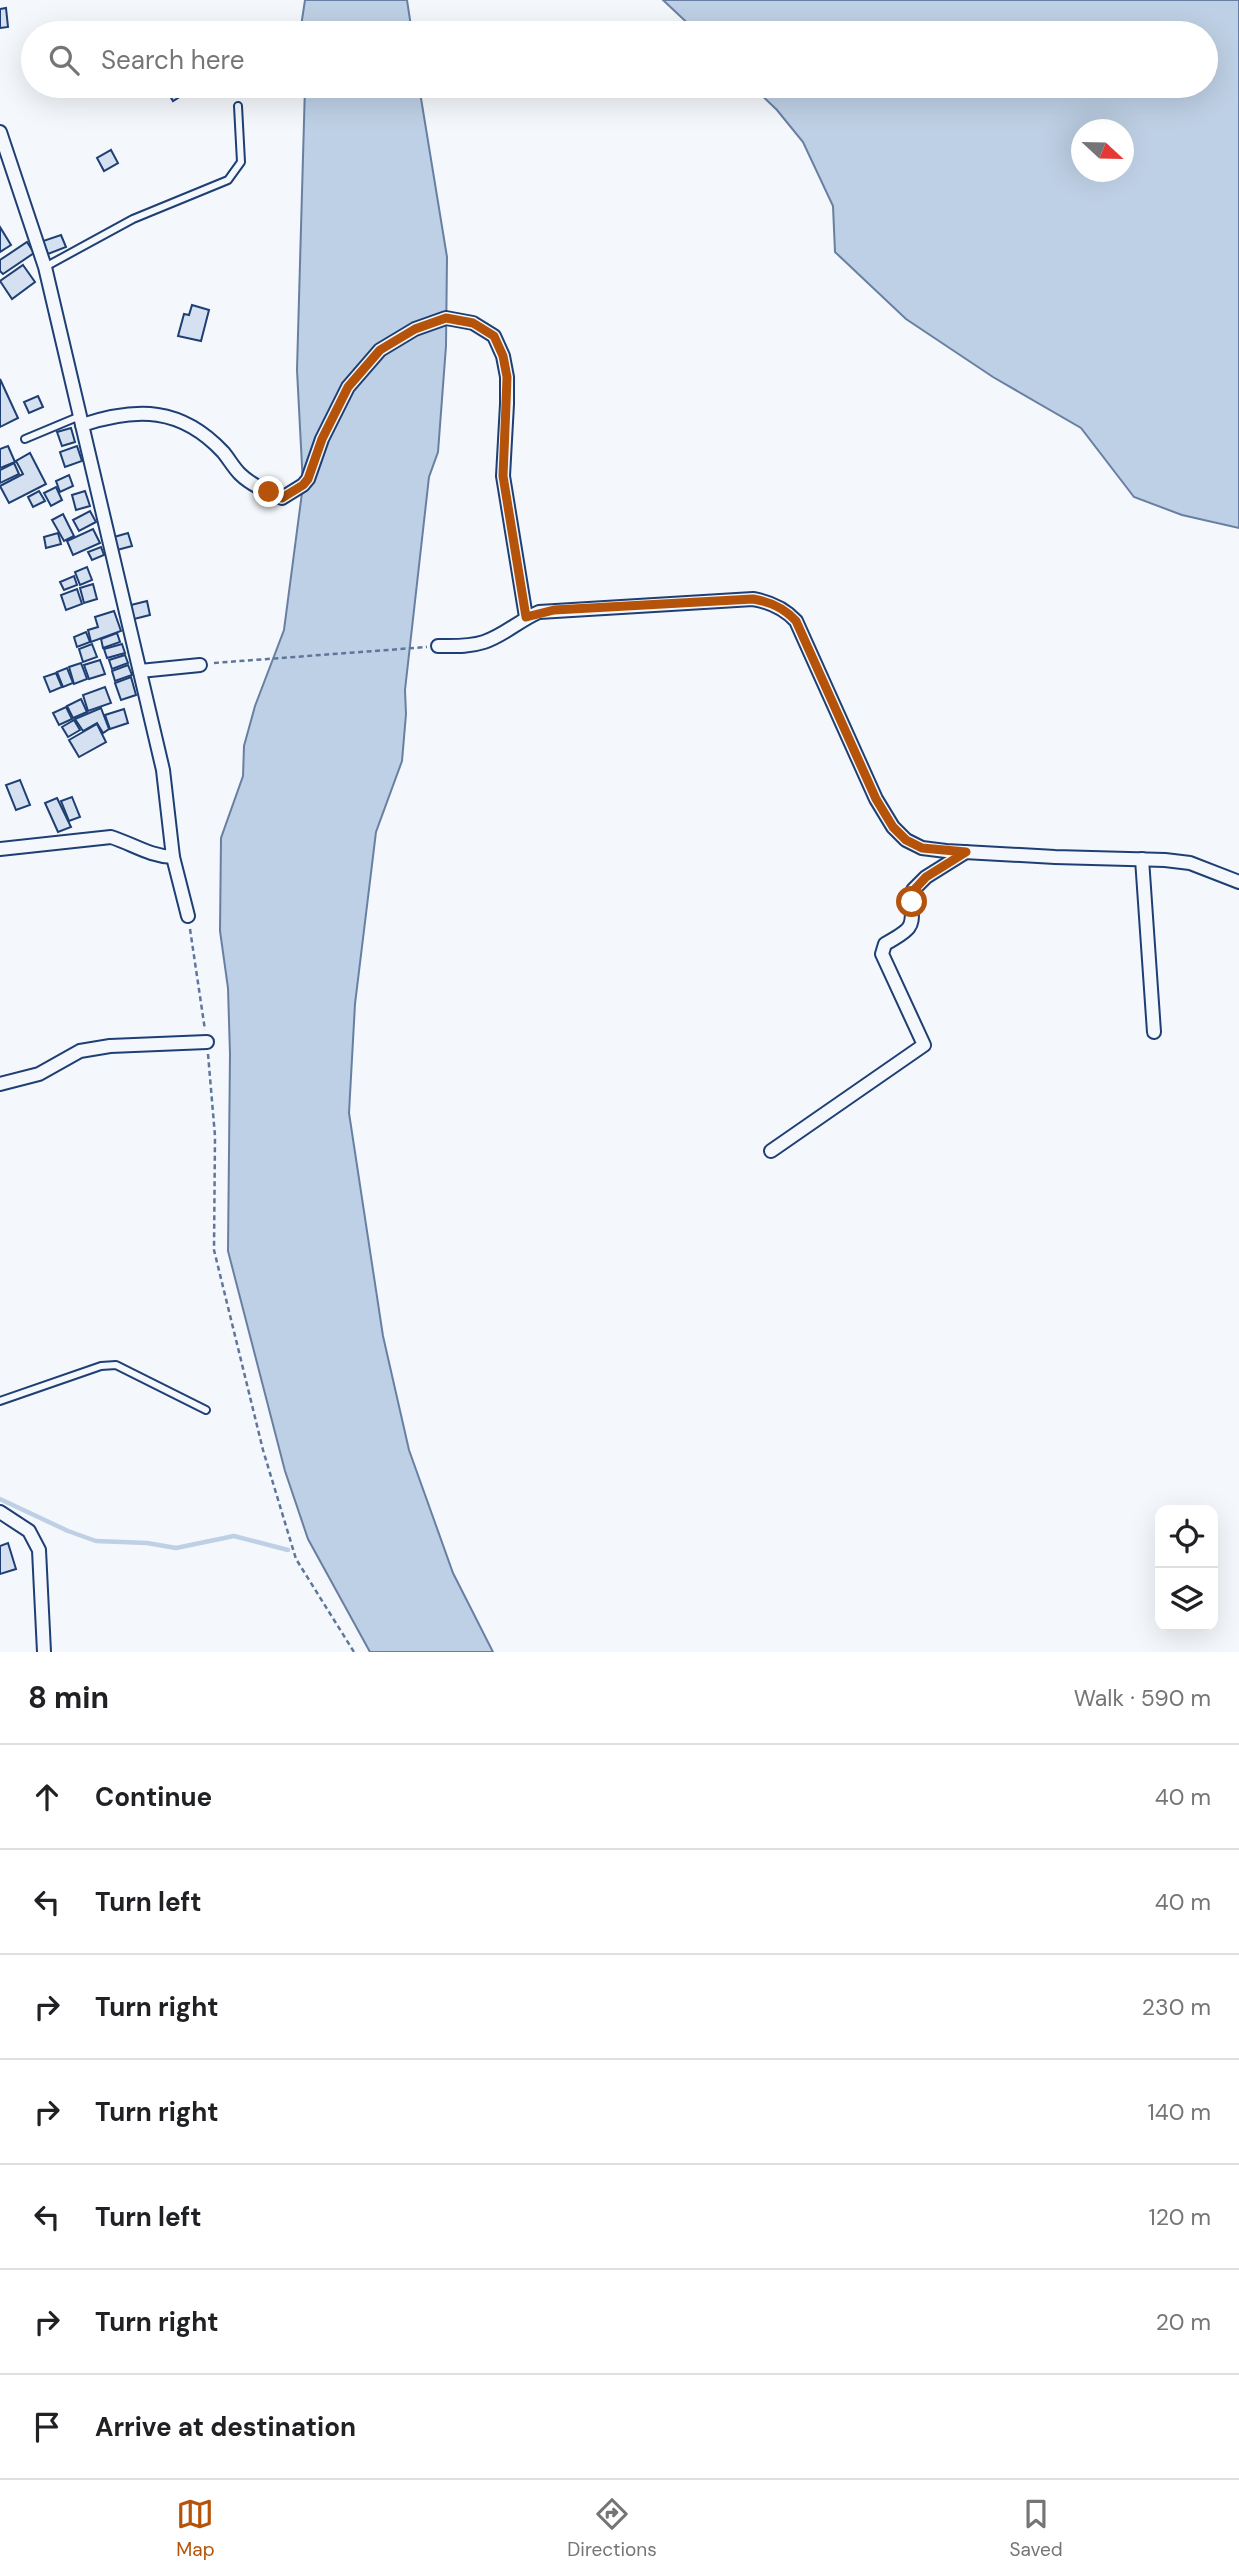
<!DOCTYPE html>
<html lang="en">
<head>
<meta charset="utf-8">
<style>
	:root { --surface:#fff; --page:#f6f6f6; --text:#202124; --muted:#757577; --line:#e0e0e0; --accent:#b45309 }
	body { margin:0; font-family:"DM Sans",sans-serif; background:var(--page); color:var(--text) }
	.controls { position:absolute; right:21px; bottom:21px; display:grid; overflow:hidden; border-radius:14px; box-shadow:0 7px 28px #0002 }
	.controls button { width:63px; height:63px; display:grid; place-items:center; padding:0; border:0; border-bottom:2px solid var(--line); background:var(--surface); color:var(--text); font:35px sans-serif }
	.compass { position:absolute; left:1071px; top:119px; width:63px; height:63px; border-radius:50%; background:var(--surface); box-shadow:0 7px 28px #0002; rotate:112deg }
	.stop { position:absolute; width:21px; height:21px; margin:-16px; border:5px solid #b45309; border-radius:50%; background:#fff }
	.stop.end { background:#b45309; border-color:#fff; box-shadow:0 2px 7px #0008 }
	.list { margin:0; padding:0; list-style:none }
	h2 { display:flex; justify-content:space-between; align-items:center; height:91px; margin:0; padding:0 28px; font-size:30px }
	h2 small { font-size:23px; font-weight:400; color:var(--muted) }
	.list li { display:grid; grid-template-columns:46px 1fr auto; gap:21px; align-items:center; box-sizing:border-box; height:105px; padding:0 28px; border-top:2px solid var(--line) }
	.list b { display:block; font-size:26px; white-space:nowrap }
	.list em { font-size:23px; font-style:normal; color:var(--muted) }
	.icon { flex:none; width:38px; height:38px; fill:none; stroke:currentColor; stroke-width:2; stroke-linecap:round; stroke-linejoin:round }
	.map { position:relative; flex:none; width:1239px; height:1652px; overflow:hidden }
	.search { position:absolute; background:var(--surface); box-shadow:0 7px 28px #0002; left:21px; right:21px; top:21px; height:77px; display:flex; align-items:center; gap:18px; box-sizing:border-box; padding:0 24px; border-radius:38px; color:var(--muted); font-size:26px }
	.sheet { height:826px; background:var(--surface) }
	nav { display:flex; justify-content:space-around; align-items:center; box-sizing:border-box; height:98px; border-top:2px solid var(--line); background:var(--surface); font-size:19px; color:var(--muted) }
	nav a { display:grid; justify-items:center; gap:4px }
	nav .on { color:var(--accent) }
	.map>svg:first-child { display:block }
	.water { fill:#bed0e5; stroke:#687fa3; stroke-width:2; fill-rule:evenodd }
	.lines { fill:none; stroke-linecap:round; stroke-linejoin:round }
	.stream { stroke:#bed0e5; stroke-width:4.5 }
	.building { fill:#d5e0f0; stroke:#1d3f73; stroke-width:2 }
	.lane-casing { stroke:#1d3f73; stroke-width:10 }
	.street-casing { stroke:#1d3f73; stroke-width:16 }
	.path { stroke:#5e769c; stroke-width:2.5; stroke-dasharray:5 3.5; stroke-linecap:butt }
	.lane { stroke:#f4f7fb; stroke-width:6 }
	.street { stroke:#f4f7fb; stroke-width:12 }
	.route { stroke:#b45309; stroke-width:9 }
</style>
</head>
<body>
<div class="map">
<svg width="1239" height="1652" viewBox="0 0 1239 1652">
	<rect width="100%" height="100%" fill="#f4f7fb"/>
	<g class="water">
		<path d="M305 0H407L412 33H300Z"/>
		<path d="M663 0H1239V528L1182 515 1134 497 1081 428 993 377 906 319 835 252 833 206 803 142 777 110 752 86H1206V33H698ZM1082 130H1124V172H1082Z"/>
		<path d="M305 86H419L447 257 446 346 438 452 429 477 405 690 406 714 402 761 376 832 355 1004 349 1113 383 1336 409 1450 453 1573 493 1652H370L308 1539 285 1471 228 1251 230 1054 228 988 220 931 221 838 243 776 244 746 255 706 284 630 303 485 297 370Z"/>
	</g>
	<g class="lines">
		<path class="stream" d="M0 1499 68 1531 96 1541 147 1543 176 1548 234 1536 288 1550"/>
	</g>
	<g class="building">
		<path d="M6 8 8 27 0 28V9Z"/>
		<path d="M164 86H186L189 91 173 101Z"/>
		<path d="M111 150 118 163 104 171 97 158Z"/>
		<path d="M0 227 11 245 0 252Z"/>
		<path d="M61 235 66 247 48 254 43 241Z"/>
		<path d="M27 242 34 253 3 274 0 271V260Z"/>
		<path d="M23 265 35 282 12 299 0 281Z"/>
		<path d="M192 305 209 310 201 341 178 336 184 314 189 315Z"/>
		<path d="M0 379 18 418 0 427Z"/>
		<path d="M38 396 43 407 29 413 24 402Z"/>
		<path d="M71 428 75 442 62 446 57 432Z"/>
		<path d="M8 446 15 462 0 468V449Z"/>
		<path d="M77 446 82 461 65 467 60 452Z"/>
		<path d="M30 453 46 484 9 503 0 486 23 474 16 461Z"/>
		<path d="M14 463 19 474 0 483V470Z"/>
		<path d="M69 475 73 486 60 492 56 481Z"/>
		<path d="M56 487 62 500 51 506 44 493Z"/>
		<path d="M39 491 45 501 33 507 28 497Z"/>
		<path d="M85 491 90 506 76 510 72 495Z"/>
		<path d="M90 511 96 522 79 531 73 520Z"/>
		<path d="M63 514 74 536 64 541 52 520Z"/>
		<path d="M93 529 100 543 73 555 67 541Z"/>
		<path d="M58 533 61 544 46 548 44 537Z"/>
		<path d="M128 533 132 546 117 550 114 537Z"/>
		<path d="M101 547 104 555 92 560 88 552Z"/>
		<path d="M87 567 92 580 80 585 75 572Z"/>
		<path d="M74 576 77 585 64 590 60 582Z"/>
		<path d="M93 584 97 599 84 603 80 588Z"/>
		<path d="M77 589 82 604 66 610 61 595Z"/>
		<path d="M147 601 150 615 134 619 131 605Z"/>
		<path d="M114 611 121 631 91 642 88 630 98 627 95 617Z"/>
		<path d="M86 632 90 642 77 647 74 637Z"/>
		<path d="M117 633 120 642 103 648 101 639Z"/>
		<path d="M92 644 97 657 83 662 79 649Z"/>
		<path d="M122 644 125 653 107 658 104 649Z"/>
		<path d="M125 655 128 663 112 669 109 660Z"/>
		<path d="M100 660 105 674 89 679 84 665Z"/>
		<path d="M81 663 87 679 74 684 69 667Z"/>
		<path d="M128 665 132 675 115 681 112 671Z"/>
		<path d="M67 668 73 683 63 687 57 672Z"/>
		<path d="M56 673 62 687 50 692 44 677Z"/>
		<path d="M131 677 136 695 121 700 115 683Z"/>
		<path d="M105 687 111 703 88 711 83 695Z"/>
		<path d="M81 699 87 712 73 718 67 706Z"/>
		<path d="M66 707 72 719 59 725 53 713Z"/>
		<path d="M101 708 109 729 103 733 97 723 83 731 75 719Z"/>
		<path d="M124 709 128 723 110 729 105 715Z"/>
		<path d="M74 720 80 730 68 737 62 727Z"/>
		<path d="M97 724 106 742 79 757 69 740Z"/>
		<path d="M20 780 30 805 16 810 6 785Z"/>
		<path d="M72 797 80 817 69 821 61 801Z"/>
		<path d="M57 798 71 827 58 832 45 803Z"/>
		<path d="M8 1543 16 1569 0 1574V1546Z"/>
	</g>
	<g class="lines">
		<defs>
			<g id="lane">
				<path d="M45 267 133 219 228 180 241 162 238 106"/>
				<path d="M25 439 80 416"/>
				<path d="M0 1401 101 1366 116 1365 206 1410"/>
			</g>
			<g id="street">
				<path d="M0 132 45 267 163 770 173 857 188 916"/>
				<path d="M82 425C137 407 181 407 223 452 229 459 233 467 240 474 251 485 268 492 282 498L303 485 308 479 322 439 348 387 380 350 415 329 446 318 473 323 494 336 503 356 507 377V404L503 476 526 617"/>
				<path d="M438 646C453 646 469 647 484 642 503 636 520 620 539 612L753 599C770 602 784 608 796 621L876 799 893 827 906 840 922 848 946 851 1055 857 1165 860 1190 863 1239 882"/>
				<path d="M140 671 200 665"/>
				<path d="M0 849 111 837C133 844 149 856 173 857"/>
				<path d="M1142 859 1154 1032"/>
				<path d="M0 1084 39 1074 80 1051 110 1046 207 1042"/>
				<path d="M771 1151 924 1045 882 954 885 944C921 924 909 926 913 890L926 877 966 852"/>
				<path d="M0 1512 29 1531 39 1550 44 1652"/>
			</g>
		</defs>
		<use href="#lane" class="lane-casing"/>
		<use href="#street" class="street-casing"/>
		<g class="path">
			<path d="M214 663 427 647"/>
			<path d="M190 929 205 1030"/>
			<path d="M208 1054 215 1136 214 1250 263 1450 296 1559 354 1652"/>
		</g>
		<use href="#lane" class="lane"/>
		<use href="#street" class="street"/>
	</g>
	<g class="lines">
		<path class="route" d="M269 492 282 498 303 485 308 479 322 439 348 387 380 350 415 329 446 318 473 323 494 336 503 356 507 377 506 404 503 476 526 617 554 610 753 599C771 602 784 608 796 621L876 799 893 827 906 840 922 848 966 852 926 877 914 890 912 902"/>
	</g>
</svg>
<div class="controls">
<button><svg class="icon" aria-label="locate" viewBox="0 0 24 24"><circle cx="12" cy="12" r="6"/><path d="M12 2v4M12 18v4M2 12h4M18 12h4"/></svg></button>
<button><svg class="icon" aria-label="layers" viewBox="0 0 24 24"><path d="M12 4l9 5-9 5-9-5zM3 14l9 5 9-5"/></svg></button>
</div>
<svg class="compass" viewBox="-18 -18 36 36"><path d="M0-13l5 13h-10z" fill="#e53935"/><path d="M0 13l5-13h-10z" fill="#757577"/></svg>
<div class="stop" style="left:912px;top:902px"></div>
<div class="stop end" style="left:269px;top:492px"></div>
<div class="search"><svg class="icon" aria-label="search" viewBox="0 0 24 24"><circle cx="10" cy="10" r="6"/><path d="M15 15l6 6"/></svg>Search here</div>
</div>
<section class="sheet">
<h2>8 min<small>Walk · 590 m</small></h2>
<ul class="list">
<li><svg class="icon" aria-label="ahead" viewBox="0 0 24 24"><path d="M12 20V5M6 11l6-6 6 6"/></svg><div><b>Continue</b></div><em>40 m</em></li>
<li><svg class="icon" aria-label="left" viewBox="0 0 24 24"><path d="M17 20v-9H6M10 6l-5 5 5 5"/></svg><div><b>Turn left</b></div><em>40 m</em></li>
<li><svg class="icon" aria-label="right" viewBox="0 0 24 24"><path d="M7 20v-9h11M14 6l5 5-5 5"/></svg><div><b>Turn right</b></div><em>230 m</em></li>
<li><svg class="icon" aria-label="right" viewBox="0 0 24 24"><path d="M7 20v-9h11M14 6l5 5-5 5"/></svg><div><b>Turn right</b></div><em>140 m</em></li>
<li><svg class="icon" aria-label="left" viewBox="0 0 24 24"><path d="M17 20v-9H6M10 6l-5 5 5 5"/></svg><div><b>Turn left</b></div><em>120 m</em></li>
<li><svg class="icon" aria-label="right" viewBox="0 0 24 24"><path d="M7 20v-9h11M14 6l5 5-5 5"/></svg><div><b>Turn right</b></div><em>20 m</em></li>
<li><svg class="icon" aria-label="arrive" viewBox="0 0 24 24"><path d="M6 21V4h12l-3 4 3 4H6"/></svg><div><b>Arrive at destination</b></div></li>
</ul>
</section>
<nav>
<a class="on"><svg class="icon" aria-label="map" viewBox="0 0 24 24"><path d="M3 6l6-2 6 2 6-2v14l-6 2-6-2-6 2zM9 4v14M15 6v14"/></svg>Map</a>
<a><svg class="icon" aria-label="directions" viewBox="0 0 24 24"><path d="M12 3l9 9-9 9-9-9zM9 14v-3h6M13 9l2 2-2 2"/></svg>Directions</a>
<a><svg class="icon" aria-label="saved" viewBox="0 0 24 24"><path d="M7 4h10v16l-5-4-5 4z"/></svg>Saved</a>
</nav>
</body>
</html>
